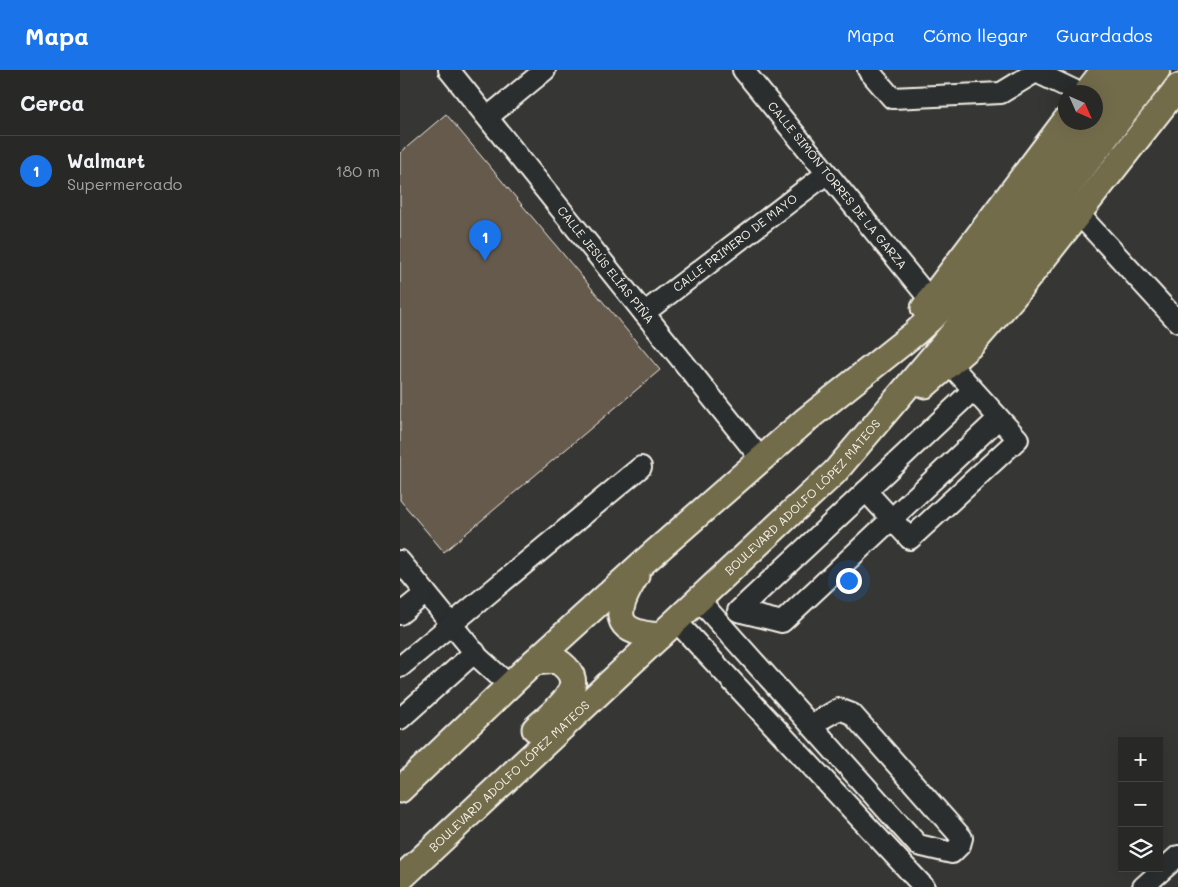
<!DOCTYPE html>
<html lang="es">
<head>
<meta charset="utf-8">
<style>
	:root { --surface:#282827; --page:#343433; --text:#f1f3f6; --muted:#a5a6a7; --line:#444; --accent:#1a73e8 }
	body { margin:0; font-family:Mali,sans-serif; background:var(--page); color:var(--text) }
	.controls { position:absolute; right:15px; bottom:15px; display:grid; overflow:hidden; border-radius:0px; box-shadow:0 5px 20px #0002 }
	.controls button { width:45px; height:45px; display:grid; place-items:center; padding:0; border:0; border-bottom:1px solid var(--line); background:var(--surface); color:var(--text); font:25px sans-serif }
	.compass { position:absolute; left:658px; top:15px; width:45px; height:45px; border-radius:50%; background:var(--surface); box-shadow:0 5px 20px #0002; rotate:135deg }
	.you { position:absolute; left:448px; top:510px; width:18px; height:18px; margin:-12px; border:4px solid #fff; border-radius:50%; background:#1a73e8; box-shadow:0 0 0 8px #1a73e833 }
	.badge { display:grid; place-items:center; width:32px; height:32px; border-radius:50%; background:var(--accent); color:#fff; font-size:16px; font-weight:700 }
	.pin { position:absolute; translate:-50% -41px; filter:drop-shadow(0 1px 2px #0008) }
	.pin::after { content:''; position:absolute; top:26px; width:18px; height:15px; background:inherit; clip-path:polygon(0 0,100% 0,50% 100%) }
	.list { margin:0; padding:0; list-style:none }
	h2 { display:flex; justify-content:space-between; align-items:center; height:65px; margin:0; padding:0 20px; font-size:21px }
	h2 small { font-size:16px; font-weight:400; color:var(--muted) }
	.list li { display:grid; grid-template-columns:32px 1fr auto; gap:15px; align-items:center; box-sizing:border-box; height:70px; padding:0 20px; border-top:1px solid var(--line) }
	.list b { display:block; font-size:19px; white-space:nowrap }
	.list p { margin:0; font-size:16px; white-space:nowrap; color:var(--muted) }
	.list em { font-size:16px; font-style:normal; color:var(--muted) }
	.icon { flex:none; width:28px; height:28px; fill:none; stroke:currentColor; stroke-width:2; stroke-linecap:round; stroke-linejoin:round }
	.map { position:relative; flex:none; width:778px; height:817px; overflow:hidden }
	header { display:flex; align-items:center; gap:30px; box-sizing:border-box; height:70px; padding:0 25px; background:var(--accent); color:#fff }
	header strong { font-size:24px }
	nav { display:flex; gap:28px; margin-inline-start:auto; font-size:18px }
	main { display:flex }
	aside { flex:1; background:var(--surface) }
	.map>svg:first-child { display:block }
	.building { fill:#665a4d; stroke:#f4f1e8 }
	.lines { fill:none; stroke-linecap:round; stroke-linejoin:round }
	.minor-casing { stroke:#f4f1e8; stroke-width:24 }
	.major-casing { stroke:#f4f1e8; stroke-width:29 }
	.minor { stroke:#2a2d2e; stroke-width:20 }
	.major { stroke:#736c4b; stroke-width:25 }
	.labels { text-anchor:middle; stroke-width:4; stroke-linejoin:round; paint-order:stroke }
	.street-label { font-size:12px; fill:#f4f1e8; stroke:#2a2d2e }
</style>
</head>
<body>
<header>
<strong>Mapa</strong>
<nav><a>Mapa</a><a>Cómo llegar</a><a>Guardados</a></nav>
</header>
<main>
<aside>
<h2>Cerca<small></small></h2>
<ul class="list">
<li><span class="badge">1</span><div><b>Walmart</b><p>Supermercado</p></div><em>180 m</em></li>
</ul>
</aside>
<div class="map">
<svg width="778" height="817" viewBox="0 0 778 817">
	<rect width="100%" height="100%" fill="#363634"/>
	<filter id="ink" filterUnits="userSpaceOnUse"><feTurbulence type="fractalNoise" baseFrequency=".02" numOctaves="2"/><feDisplacementMap in="SourceGraphic" scale="10" xChannelSelector="R" yChannelSelector="G"/><feConvolveMatrix kernelMatrix="1 2 1 2 8 2 1 2 1" color-interpolation-filters="sRGB"/></filter>
	<g filter="url(#ink)">
		<path class="building" d="M46 44 260 300 44 482 0 430V83Z"/>
		<g class="lines">
			<defs>
				<g id="minor">
					<path id="s1" d="M49 0 361 389"/>
					<path id="s2" d="M343 0 531 231"/>
					<path d="M468 0 492 28 601 23 639 0"/>
					<path d="M638 3 678 22"/>
					<path d="M88 47 145 0"/>
					<path d="M678 143 778 252"/>
					<path id="s3" d="M244 243 426 104"/>
					<path d="M549 293 618 369 510 469 466 421 338 541 382 552 599 348"/>
					<path d="M466 421 573 320"/>
					<path d="M0 491 79 588 109 615"/>
					<path d="M299 530 518 775 552 783 560 775 562 768 452 644 439 639 411 655"/>
					<path d="M0 544 26 523"/>
					<path d="M276 551 524 817"/>
					<path d="M0 597 241 397"/>
					<path d="M0 649 75 582"/>
					<path d="M743 817 778 786"/>
				</g>
				<g id="major">
					<path d="M687 22 704 0"/>
					<path d="M696 45 730 0"/>
					<path d="M524 238 666 50"/>
					<path d="M525 315 573 273 613 227 778 17"/>
					<path d="M236 506C214 542 211 563 260 566"/>
					<path d="M134 592 156 590C195 614 156 639 135 659"/>
					<path d="M0 720 134 592 245 491 407 349 515 263 552 229 586 189 690 52"/>
					<path id="s4" d="M0 809 435 402 596 212 757 0"/>
				</g>
			</defs>
			<use href="#minor" class="minor-casing"/>
			<use href="#major" class="major-casing"/>
			<use href="#minor" class="minor"/>
			<use href="#major" class="major"/>
		</g>
	</g>
	<g class="labels">
		<g class="street-label">
			<text dy="4" stroke="none"><textPath href="#s2" startOffset="149">CALLE SIMÓN TORRES DE LA GARZA</textPath></text>
			<text dy="4" stroke="none"><textPath href="#s3" startOffset="115">CALLE PRIMERO DE MAYO</textPath></text>
			<text dy="4" stroke="none"><textPath href="#s1" startOffset="250">CALLE JESÚS ELÍAS PIÑA</textPath></text>
			<text dy="4" stroke="none"><textPath href="#s4" startOffset="555">BOULEVARD ADOLFO LÓPEZ MATEOS</textPath></text>
			<text dy="4" stroke="none"><textPath href="#s4" startOffset="150">BOULEVARD ADOLFO LÓPEZ MATEOS</textPath></text>
		</g>
	</g>
</svg>
<div class="controls">
<button>+</button>
<button>−</button>
<button><svg class="icon" aria-label="layers" viewBox="0 0 24 24"><path d="M12 4l9 5-9 5-9-5zM3 14l9 5 9-5"/></svg></button>
</div>
<svg class="compass" viewBox="-18 -18 36 36"><path d="M0-13l5 13h-10z" fill="#e53935"/><path d="M0 13l5-13h-10z" fill="#a5a6a7"/></svg>
<div class="you"></div>
<div class="pin badge" style="left:85px;top:191px">1</div>
</div>
</main>
</body>
</html>
